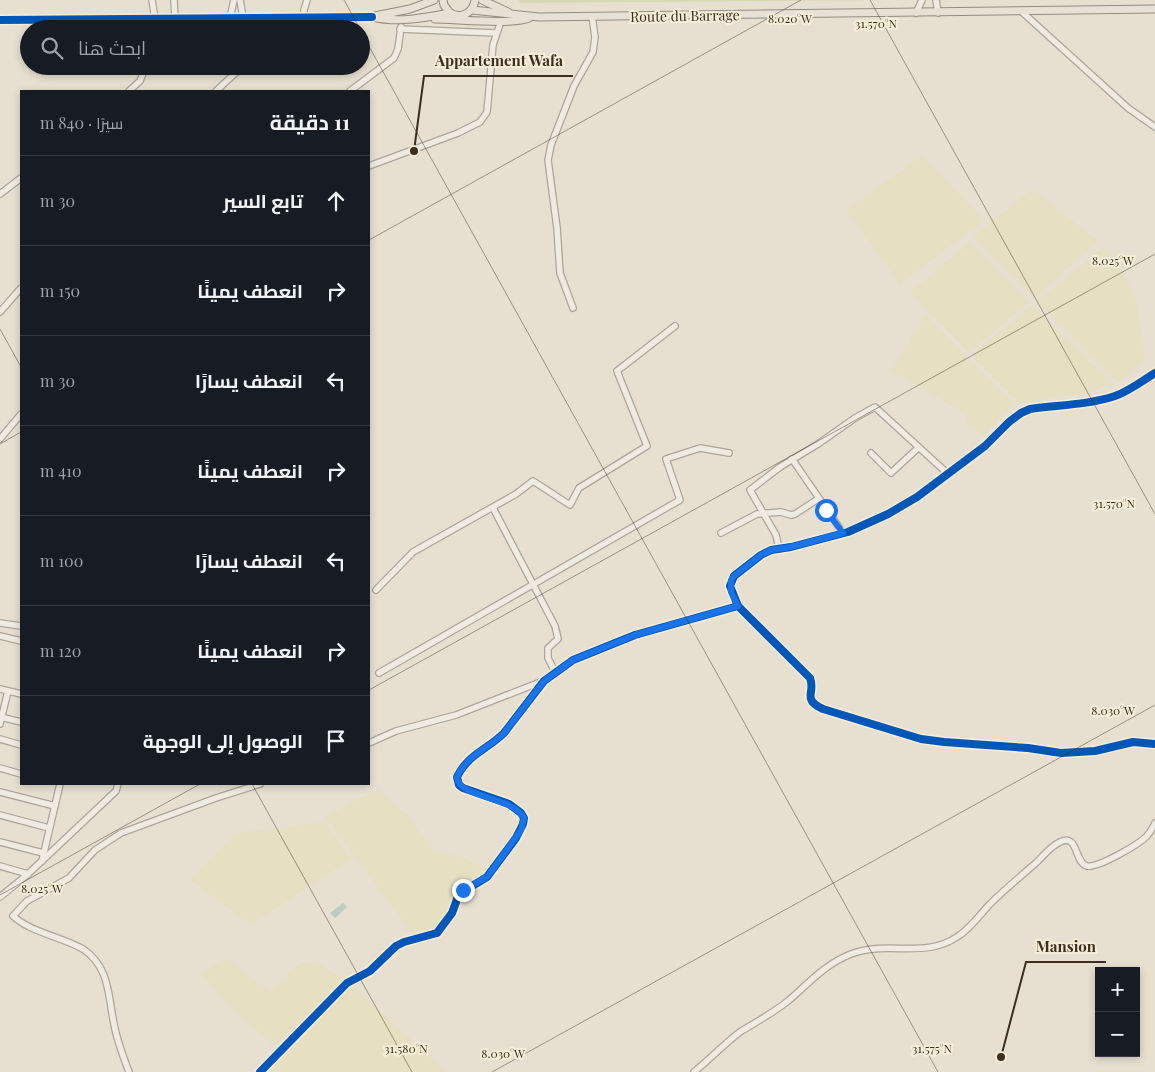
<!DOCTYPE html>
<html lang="ar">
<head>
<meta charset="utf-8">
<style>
	:root { --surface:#171b24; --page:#242831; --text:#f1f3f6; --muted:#9ea1a6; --line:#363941 }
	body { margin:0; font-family:"Playfair Display",Cairo,serif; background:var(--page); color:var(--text); direction:rtl }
	.controls { position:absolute; right:15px; bottom:15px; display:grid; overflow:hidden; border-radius:0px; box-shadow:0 2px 8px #0003 }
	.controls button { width:45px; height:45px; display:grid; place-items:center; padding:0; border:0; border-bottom:1px solid var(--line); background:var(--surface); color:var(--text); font:25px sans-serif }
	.stop { position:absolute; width:15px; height:15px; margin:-11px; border:4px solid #1a73e8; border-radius:50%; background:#fff }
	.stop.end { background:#1a73e8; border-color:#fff; box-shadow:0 1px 5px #0008 }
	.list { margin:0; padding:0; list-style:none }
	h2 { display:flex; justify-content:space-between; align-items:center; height:65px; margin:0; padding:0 20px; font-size:21px }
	h2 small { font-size:16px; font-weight:400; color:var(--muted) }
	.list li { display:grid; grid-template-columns:32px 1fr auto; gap:15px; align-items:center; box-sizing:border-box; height:90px; padding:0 20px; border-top:1px solid var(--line) }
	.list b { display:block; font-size:19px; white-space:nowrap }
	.list em { font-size:16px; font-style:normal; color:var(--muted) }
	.icon { flex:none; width:28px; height:28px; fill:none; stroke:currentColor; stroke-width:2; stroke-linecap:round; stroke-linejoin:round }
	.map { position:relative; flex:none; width:1155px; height:1072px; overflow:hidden; direction:ltr }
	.search { position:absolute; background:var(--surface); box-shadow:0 2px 8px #0003; left:20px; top:20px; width:350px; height:55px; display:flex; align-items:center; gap:12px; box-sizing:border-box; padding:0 18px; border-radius:28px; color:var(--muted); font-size:19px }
	.panel { position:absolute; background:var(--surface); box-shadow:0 2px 8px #0003; left:20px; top:90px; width:350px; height:695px; border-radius:0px; direction:rtl }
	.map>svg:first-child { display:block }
	.farmland { fill:#e6dfc2 }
	.green { fill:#d6d7b3 }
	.water { fill:#bcccc2 }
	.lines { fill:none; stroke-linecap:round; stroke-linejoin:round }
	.minor-casing { stroke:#ada599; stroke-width:8 }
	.major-casing { stroke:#928b80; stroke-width:9 }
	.minor { stroke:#efebe3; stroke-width:5.5 }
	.major { stroke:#e6e1d4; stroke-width:7 }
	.cycleway-casing { stroke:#f7eed8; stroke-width:11 }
	.cycleway { stroke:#0057b8; stroke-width:8 }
	.route { stroke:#1a73e8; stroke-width:6 }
	.ticks { fill:none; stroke:#3d2e20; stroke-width:1; stroke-opacity:0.45 }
	.labels { text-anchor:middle; stroke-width:4; stroke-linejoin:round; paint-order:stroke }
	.street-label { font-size:14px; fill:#3d2e20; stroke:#f7eed8 }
	.ticks-label { font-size:12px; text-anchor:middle; fill:#3d2e20; stroke:#f7eed8; stroke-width:4; stroke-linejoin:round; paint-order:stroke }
	.leader { fill:none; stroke:#3d2e20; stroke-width:2 }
	.callout-dot { fill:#3d2e20; stroke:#f7eed8; stroke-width:2 }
	.callout-label { font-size:15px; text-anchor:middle; font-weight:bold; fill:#3d2e20; stroke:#f7eed8; stroke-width:4; stroke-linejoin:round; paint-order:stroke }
</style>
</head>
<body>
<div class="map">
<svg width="1155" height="1072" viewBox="0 0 1155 1072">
	<rect width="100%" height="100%" fill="#e7e0d1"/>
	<g class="farmland">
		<path d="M922 156 984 220 900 284 847 210Z"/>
		<path d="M1032 189 1098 241 1035 298 973 237Z"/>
		<path d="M970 242 1028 302 969 353 910 292Z"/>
		<path d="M1105 247 1120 267 1137 302 1145 360 1118 382 1037 302Z"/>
		<path d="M1032 305 1109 380 1097 391 1019 404 971 355Z"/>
		<path d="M926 315 1014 405 984 435 974 431 967 424 963 412 899 375 890 373Z"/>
		<path d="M378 789 401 811 407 814 422 836 428 841 430 847 435 851 465 858 491 873 463 890 452 913 437 933 425 937 415 936 325 817Z"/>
		<path d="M325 822 351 859 251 925 190 879 236 833Z"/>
		<path d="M227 958 271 993 300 962H311L323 966 344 981 276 1045V1047L233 1009 201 973Z"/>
		<path d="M352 985 446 1072H266Z"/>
	</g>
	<path class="green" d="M519 0H885L520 3Z"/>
	<path class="water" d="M343 903 347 907 335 918 330 913Z"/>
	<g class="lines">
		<defs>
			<g id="minor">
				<path d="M152 0 155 19 154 29"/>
				<path d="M174 0 175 19"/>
				<path d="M240 0 245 29"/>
				<path d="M936 0 938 13"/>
				<path d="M1021 11 1128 108 1155 127"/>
				<path d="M916 13 922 0"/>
				<path d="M304 17V10L307 0"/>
				<path d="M230 18 234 0"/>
				<path d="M400 29 496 33"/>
				<path d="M129 91 140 81 146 66"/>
				<path d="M216 91 243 66"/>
				<path d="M350 91 394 58 398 49 401 27"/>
				<path d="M369 166 458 133 480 122 487 112 493 45 501 21"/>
				<path d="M0 194 21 178"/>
				<path d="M573 308 560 273 557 228 548 160 551 145 574 86 593 52 595 37 592 16"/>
				<path d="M0 312 21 288"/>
				<path d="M1155 373C1142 381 1129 391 1115 396 1088 405 1058 405 1030 409L1021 413 1009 422 985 446 917 497 888 514 848 532 791 547 771 550 761 555 734 576 730 586 738 606 810 678C816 693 801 699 823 709L921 739 944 742 1028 748 1061 753 1095 751 1133 742 1155 744"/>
				<path d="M0 439 21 414"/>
				<path d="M871 453 891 473 918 448"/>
				<path d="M792 459 843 533"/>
				<path d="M493 508 555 626 558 639 548 648V658L555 672"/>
				<path d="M721 533 757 514 781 512 791 515 795 514 818 499"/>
				<path d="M779 548 776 535 750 490 780 467 818 444 855 418 875 407 948 474"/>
				<path d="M376 590 413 552 516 494 533 481 570 505 579 488 647 446 617 371 675 326"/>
				<path d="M0 623 21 626"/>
				<path d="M0 636 21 641"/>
				<path d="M379 673 680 500 666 459 700 448 729 453"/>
				<path d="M0 689 21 694"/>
				<path d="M0 717 21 722"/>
				<path d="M0 724 8 691"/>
				<path d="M0 739 21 745"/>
				<path d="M369 743 396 731 456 715 543 681"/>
				<path d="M0 768 21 774"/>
				<path d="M0 792 55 806"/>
				<path d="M0 815 49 828"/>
				<path d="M0 842 43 853"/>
				<path d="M42 861 60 784"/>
				<path d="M0 866 28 874"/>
				<path d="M0 897 28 874 116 791 118 784"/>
				<path d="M129 1072C123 1056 117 1041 114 1024 108 996 110 967 83 949 62 937 30 932 13 916L27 901 69 878 95 850 121 833 216 798 260 784"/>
				<path d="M260 1072 347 983 370 971 396 946 404 942 437 933 452 913 459 894 487 877 516 838 523 824 524 818 521 813 509 804 463 788 459 785 457 777C468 754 488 749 504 733L544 681 573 660 635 635 738 606"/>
				<path d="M694 1072C710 1059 724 1044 740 1032 756 1022 773 1013 788 1001 808 984 825 964 851 954 888 940 924 959 957 937 970 929 979 916 989 905 1004 890 1021 876 1037 862 1044 855 1051 846 1060 842 1079 833 1074 863 1087 866 1098 868 1138 845 1147 836 1150 832 1153 828 1155 823"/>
			</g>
			<g id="major">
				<path d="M443 0 444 5 450 13"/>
				<path d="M482 0 508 12"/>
				<path d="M472 10 539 17 1155 9"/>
				<path d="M375 16 410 9 434 0"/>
				<path d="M435 19C455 19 514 25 529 18"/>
				<path d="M0 20 372 17C398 23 424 18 450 13 462 19 473 13 475 0"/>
			</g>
		</defs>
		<use href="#minor" class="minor-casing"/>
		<use href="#major" class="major-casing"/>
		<use href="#minor" class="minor"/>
		<use href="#major" class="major"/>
		<defs>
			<g id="cycleway">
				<path d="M0 20 372 17"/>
				<path d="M1155 373C1142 381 1129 391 1115 396 1088 405 1058 405 1030 409L1021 413 1009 422 985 446 917 497 888 514 848 532 791 547 771 550 761 555 734 576 730 586 738 606 810 678C816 693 801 699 823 709L921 739 944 742 1028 748 1061 753 1095 751 1133 742 1155 744"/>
				<path d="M260 1072 347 983 370 971 396 946 404 942 437 933 452 913 459 894 487 877 516 838 523 824 524 818 521 813 509 804 463 788 459 785 457 777C468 754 488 749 504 733L544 681 573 660 635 635 738 606"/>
			</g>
		</defs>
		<use href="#cycleway" class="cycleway-casing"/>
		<use href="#cycleway" class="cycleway"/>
	</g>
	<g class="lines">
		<path class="route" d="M463 890 487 877 491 872 521 830 524 818C512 796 458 798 457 777 468 754 488 749 504 733L544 681 573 660 635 635 738 606 731 592V580L734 576 761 555 771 550 791 547 843 533 826 510"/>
	</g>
	<path class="ticks" d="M344 0 360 29M870 0 1155 514M361 32 938 1072M369 240 801 0M0 329 21 367M0 444 21 432M369 690 1155 254M252 784 412 1072M0 895 200 784M492 1072 1155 705"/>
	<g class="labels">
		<g class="street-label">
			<text transform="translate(685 16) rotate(-1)" y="5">Route du Barrage</text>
		</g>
	</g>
	<g class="ticks-label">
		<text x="790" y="23">8.020°W</text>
		<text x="876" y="28">31.570°N</text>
		<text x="1113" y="265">8.025°W</text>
		<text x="1114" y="508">31.570°N</text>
		<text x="1113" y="715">8.030°W</text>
		<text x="42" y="893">8.025°W</text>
		<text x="406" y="1053">31.580°N</text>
		<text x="932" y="1053">31.575°N</text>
		<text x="503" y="1058">8.030°W</text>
	</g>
	<path class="leader" d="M414 151L424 76H573M1001 1057L1026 962H1106"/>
	<g class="callout-dot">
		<circle cx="414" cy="151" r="5"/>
		<circle cx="1001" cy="1057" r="5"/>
	</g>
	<g class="callout-label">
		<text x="499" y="66">Appartement Wafa</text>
		<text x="1066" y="952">Mansion</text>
	</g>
</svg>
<div class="controls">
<button>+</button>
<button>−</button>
</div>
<div class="stop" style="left:826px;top:510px"></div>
<div class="stop end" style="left:463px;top:890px"></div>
<div class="search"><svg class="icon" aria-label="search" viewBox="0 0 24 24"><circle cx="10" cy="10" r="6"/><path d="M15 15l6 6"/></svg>ابحث هنا</div>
<section class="panel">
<h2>11 دقيقة<small>سيرًا · 840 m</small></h2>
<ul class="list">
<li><svg class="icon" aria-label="ahead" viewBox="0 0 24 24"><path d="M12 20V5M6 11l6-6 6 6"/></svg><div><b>تابع السير</b></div><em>30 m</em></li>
<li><svg class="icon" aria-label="right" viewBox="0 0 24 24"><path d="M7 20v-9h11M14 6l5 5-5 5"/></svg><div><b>انعطف يمينًا</b></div><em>150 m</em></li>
<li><svg class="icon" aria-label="left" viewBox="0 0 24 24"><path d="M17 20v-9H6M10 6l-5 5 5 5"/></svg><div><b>انعطف يسارًا</b></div><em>30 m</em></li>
<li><svg class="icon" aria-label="right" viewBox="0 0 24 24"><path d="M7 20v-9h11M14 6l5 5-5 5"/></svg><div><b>انعطف يمينًا</b></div><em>410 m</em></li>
<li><svg class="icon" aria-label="left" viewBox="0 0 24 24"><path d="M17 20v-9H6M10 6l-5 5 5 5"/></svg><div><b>انعطف يسارًا</b></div><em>100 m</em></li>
<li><svg class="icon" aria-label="right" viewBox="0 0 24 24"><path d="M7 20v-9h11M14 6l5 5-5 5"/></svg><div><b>انعطف يمينًا</b></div><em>120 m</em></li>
<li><svg class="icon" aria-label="arrive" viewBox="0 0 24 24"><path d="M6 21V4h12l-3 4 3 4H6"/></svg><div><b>الوصول إلى الوجهة</b></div></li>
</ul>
</section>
</div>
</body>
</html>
